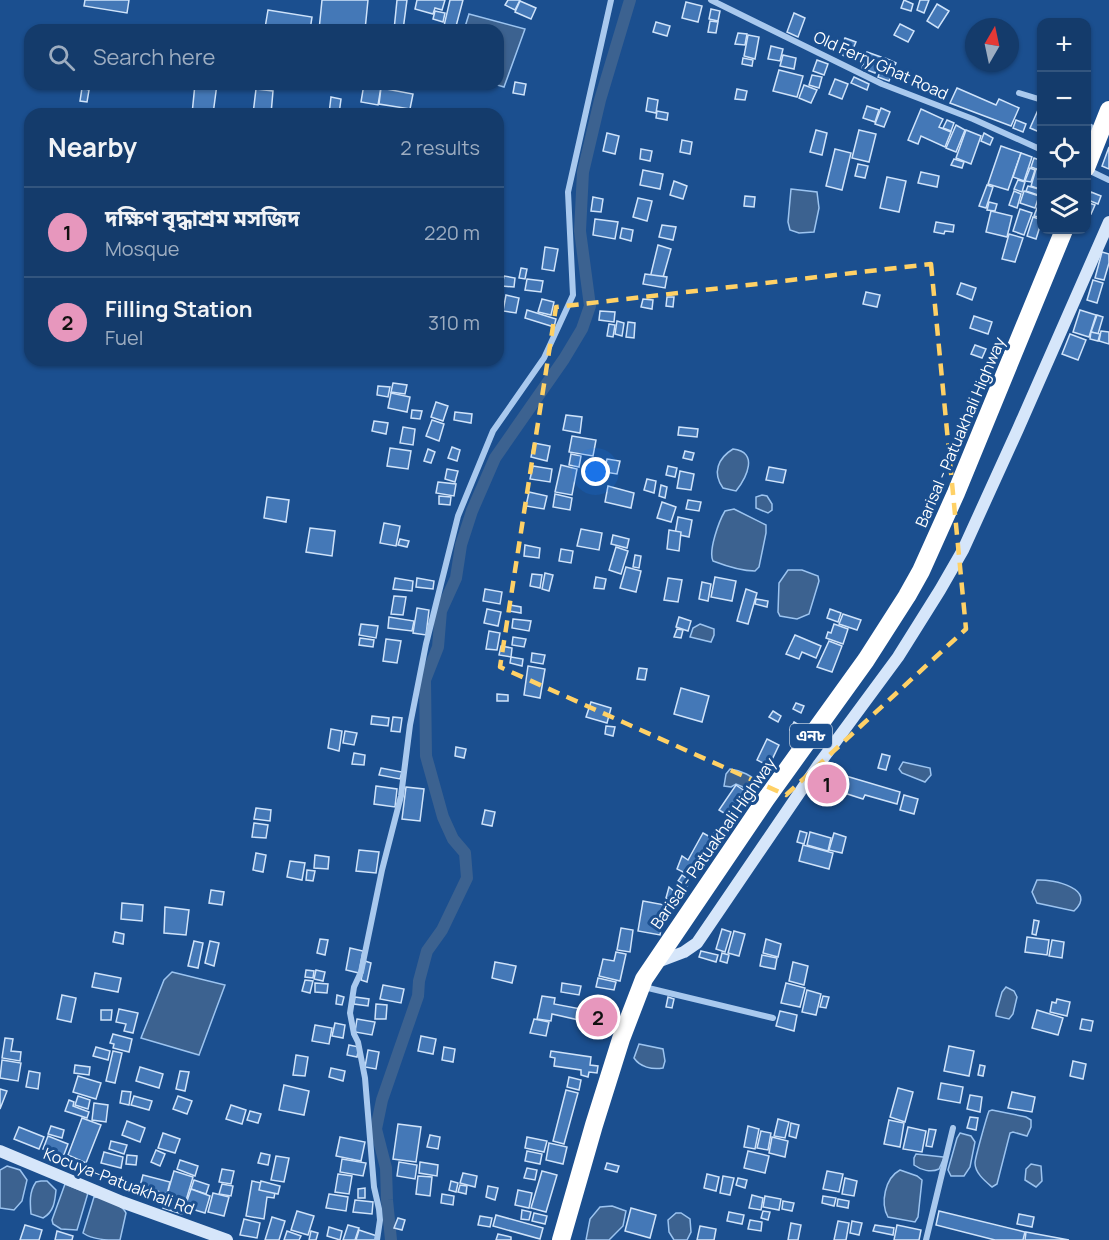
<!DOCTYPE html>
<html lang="en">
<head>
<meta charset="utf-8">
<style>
	:root { --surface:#143b6b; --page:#214673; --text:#f1f3f6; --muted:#9dadc1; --line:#33557e; --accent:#e797bd }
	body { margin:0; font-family:Manrope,"Noto Sans Bengali",sans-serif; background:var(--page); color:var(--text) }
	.controls { position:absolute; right:18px; top:18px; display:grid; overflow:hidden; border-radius:12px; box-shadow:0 2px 4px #0004 }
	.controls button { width:54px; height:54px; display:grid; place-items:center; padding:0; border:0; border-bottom:2px solid var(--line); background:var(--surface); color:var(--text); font:30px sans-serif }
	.compass { position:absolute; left:965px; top:18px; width:54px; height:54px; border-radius:50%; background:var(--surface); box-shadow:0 2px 4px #0004; rotate:9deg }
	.you { position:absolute; left:596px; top:472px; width:21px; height:21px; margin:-15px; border:4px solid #fff; border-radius:50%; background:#1a73e8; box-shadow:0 0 0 9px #1a73e833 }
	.badge { display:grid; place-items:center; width:39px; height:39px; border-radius:50%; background:var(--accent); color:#111; font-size:20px; font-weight:700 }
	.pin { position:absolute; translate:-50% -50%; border:3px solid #fff; box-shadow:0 2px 6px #0006 }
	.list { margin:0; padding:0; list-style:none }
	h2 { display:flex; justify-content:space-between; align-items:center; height:78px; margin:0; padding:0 24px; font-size:26px }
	h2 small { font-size:20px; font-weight:400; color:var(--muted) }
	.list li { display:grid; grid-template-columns:39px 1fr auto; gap:18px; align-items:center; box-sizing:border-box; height:90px; padding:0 24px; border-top:2px solid var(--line) }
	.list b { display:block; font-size:22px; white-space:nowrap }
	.list p { margin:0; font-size:20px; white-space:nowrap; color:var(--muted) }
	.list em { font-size:20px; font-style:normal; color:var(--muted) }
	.icon { flex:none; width:33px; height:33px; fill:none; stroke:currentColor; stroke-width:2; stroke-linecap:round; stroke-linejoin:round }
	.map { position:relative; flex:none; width:1109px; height:1240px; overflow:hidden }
	.search { position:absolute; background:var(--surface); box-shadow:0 2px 4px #0004; left:24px; top:24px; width:480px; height:66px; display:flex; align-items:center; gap:15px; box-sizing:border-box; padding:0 21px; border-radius:18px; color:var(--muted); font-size:22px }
	.panel { position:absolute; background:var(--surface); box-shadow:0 2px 4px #0004; left:24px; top:108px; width:480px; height:258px; border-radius:18px }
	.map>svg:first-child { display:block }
	.water { fill:#3c6290; stroke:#9cc4f0; stroke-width:1.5 }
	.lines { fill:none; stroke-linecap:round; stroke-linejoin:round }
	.canal { stroke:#3c6290; stroke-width:12 }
	.building { fill:#4478b7; stroke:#cfe3fa; stroke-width:1.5 }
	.street { stroke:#a9c9ee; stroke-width:6 }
	.secondary { stroke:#d6e6fa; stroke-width:12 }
	.highway { stroke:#fff; stroke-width:18 }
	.marked { fill:none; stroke:#ffd166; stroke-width:4.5; stroke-dasharray:12 8; stroke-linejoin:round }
	.labels { text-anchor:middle; stroke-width:6; stroke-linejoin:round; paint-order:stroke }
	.shield { fill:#1b4f8f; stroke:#bbcadd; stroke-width:1.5 }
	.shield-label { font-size:15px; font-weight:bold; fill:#fff }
	.street-label { font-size:16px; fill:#fff; stroke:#1b4f8f }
</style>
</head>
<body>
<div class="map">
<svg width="1109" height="1240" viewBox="0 0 1109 1240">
	<rect width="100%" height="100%" fill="#1b4f8f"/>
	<g class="water">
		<path d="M469 14 525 29 504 87 494 84H498V30H464Z"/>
		<path d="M791 189 817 192 819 208 814 232 799 233 790 230 788 222Z"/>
		<path d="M733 449C759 452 747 477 736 491L723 488C712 473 718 458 733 449Z"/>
		<path d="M762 495 767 496 772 504V510L768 513 756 508V497Z"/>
		<path d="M734 509 766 525V533L759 567 755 571C740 571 726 566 713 561 708 551 719 521 725 511Z"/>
		<path d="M788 570H802L818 576 819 581 809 614 797 619 780 616 778 612 779 583Z"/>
		<path d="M700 624 714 629V635L711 642 690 637 693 628Z"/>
		<path d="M903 762 930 768 931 775 925 782 902 773 899 769Z"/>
		<path d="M730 769C740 770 754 776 759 785L755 792 736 784 731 787 724 786 726 774Z"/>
		<path d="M1037 880C1053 879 1098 889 1074 911L1037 903 1032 892Z"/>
		<path d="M172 972 225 985 199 1055 141 1038 164 980Z"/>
		<path d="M1006 987 1014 991 1017 997 1013 1014 1009 1019 996 1016V1013L1002 992Z"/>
		<path d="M639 1044 663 1049 665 1061 663 1068C652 1070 640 1067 634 1058Z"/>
		<path d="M992 1110 1026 1117 1031 1120V1127L1027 1136 1013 1132 1010 1133 997 1184 992 1187C985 1181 975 1173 975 1163 975 1158 987 1116 989 1111Z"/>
		<path d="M960 1133 971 1136 975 1142 970 1167 964 1176H951L948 1170 957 1138Z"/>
		<path d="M916 1154 943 1157 944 1158 939 1169C931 1173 921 1170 914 1165V1158Z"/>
		<path d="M1031 1164 1041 1166 1042 1181 1036 1187 1025 1180 1026 1169Z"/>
		<path d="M7 1166 20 1170 27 1180 22 1201 14 1210 0 1208V1170Z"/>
		<path d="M900 1170 917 1176 922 1180 918 1217 915 1222 888 1217C880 1203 885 1178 900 1170Z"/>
		<path d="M41 1181H47L56 1190C55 1201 54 1212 43 1218L31 1214C30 1203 29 1192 36 1182Z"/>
		<path d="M65 1184 88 1193 77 1230 61 1229 53 1224 52 1220Z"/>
		<path d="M94 1197C104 1197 122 1204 126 1213L120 1240C107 1240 93 1240 83 1233Z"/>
		<path d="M612 1206 626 1211 623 1226 609 1240H586L590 1219 600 1207Z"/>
		<path d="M676 1213H681L690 1219 691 1232 687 1240H674L669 1232 668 1220Z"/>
	</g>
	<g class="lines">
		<path class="canal" d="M391 1240 387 1200 386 1168 376 1129 382 1100 418 996 419 981 427 951 442 930 467 878 465 853 453 839 443 817 426 756 425 680 438 647 441 611 456 578 461 545 472 511 495 458 564 359 582 329 590 306 580 231 583 172 600 100 630 0"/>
	</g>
	<g class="building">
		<path d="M85 0H129L127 13 84 6Z"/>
		<path d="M322 0H368L365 30H319Z"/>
		<path d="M397 0H407L403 30H394Z"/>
		<path d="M417 0H445L442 10 435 8 433 14 415 9Z"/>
		<path d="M450 0H463L455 30H443Z"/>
		<path d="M508 0H520L515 10 505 5Z"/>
		<path d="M904 0 913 4 911 11 901 8Z"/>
		<path d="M920 0H929L924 13 917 10Z"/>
		<path d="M520 1 536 8 531 19 515 12Z"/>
		<path d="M686 2 702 6 698 22 682 18Z"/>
		<path d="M937 4 949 11 938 28 927 21Z"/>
		<path d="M711 9 720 11 718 21 709 19Z"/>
		<path d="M268 10 312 17 310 30 265 28Z"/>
		<path d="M435 11 445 13 443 22 433 19Z"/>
		<path d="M794 13 805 18 798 37 787 32Z"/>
		<path d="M710 21 718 22 716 33 708 32Z"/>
		<path d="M656 22 670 26 667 36 653 32Z"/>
		<path d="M900 24 914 31 908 42 894 35Z"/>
		<path d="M738 33 747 34 745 45 735 44Z"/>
		<path d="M748 35 759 37 755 59 744 56Z"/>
		<path d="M845 38 856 42 849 58 838 53Z"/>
		<path d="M771 46 783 49 780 61 768 59Z"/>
		<path d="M867 52 881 57 875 73 862 68Z"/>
		<path d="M783 55 796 58 794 69 780 66Z"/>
		<path d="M743 58 753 60 752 66 742 64Z"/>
		<path d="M885 58 896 63 889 81 878 77Z"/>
		<path d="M817 60 828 64 824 75 813 71Z"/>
		<path d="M779 70 803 76 797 97 773 91Z"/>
		<path d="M812 75 822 77 819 88 809 85Z"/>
		<path d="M854 77 869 84 867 90 851 83Z"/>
		<path d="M835 79 848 84 842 99 829 94Z"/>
		<path d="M515 82 526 84 524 95 513 93Z"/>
		<path d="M195 84H217L213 114H192Z"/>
		<path d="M364 84 381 87 378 105 361 102Z"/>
		<path d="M804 85 817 90 811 103 799 98Z"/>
		<path d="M82 88 89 90 87 102 80 101Z"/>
		<path d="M381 88 413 94 410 109 379 104Z"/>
		<path d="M957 88 996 105 999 99 1019 108 1011 126 950 103Z"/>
		<path d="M256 89 273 91 271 114H253Z"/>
		<path d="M737 89 747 91 745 100 735 99Z"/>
		<path d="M331 97 341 99 339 114H329Z"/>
		<path d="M648 98 658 100 656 113 646 111Z"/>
		<path d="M867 106 879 110 875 122 863 118Z"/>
		<path d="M881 108 890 112 884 127 875 124Z"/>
		<path d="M921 109 943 119 939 127 951 132 945 147 921 136 918 144 908 140Z"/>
		<path d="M1038 110 1042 112V133L1030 128Z"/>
		<path d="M657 111 668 113 667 120 656 118Z"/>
		<path d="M947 120 954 123 951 131 943 128Z"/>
		<path d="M1016 120 1026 124 1023 132 1013 128Z"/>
		<path d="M956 125 965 130 956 152 946 148Z"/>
		<path d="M816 130 827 133 822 155 810 152Z"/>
		<path d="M859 130 876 134 869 162 852 158Z"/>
		<path d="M966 130 981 136 971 164 956 158Z"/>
		<path d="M607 133 619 136 615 154 603 151Z"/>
		<path d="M984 133 993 138 990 145 981 141Z"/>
		<path d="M682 140 692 142 690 154 680 152Z"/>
		<path d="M1001 146 1021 153 1008 190 988 184Z"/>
		<path d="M1109 147V169L1102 166Z"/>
		<path d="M641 149 652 151 650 161 640 159Z"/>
		<path d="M835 149 851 153 842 190 826 186Z"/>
		<path d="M1021 153 1032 157 1024 181 1013 177Z"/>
		<path d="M1034 158 1042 161V171L1031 167Z"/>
		<path d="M954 159 964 162 962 168 951 165Z"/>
		<path d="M858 164 868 166 865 178 855 176Z"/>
		<path d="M1030 168 1035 170 1031 182 1025 181Z"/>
		<path d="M1036 169 1042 171V190L1031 186Z"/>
		<path d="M643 170 663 174 660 189 640 185Z"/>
		<path d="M921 172 939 176 937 187 918 183Z"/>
		<path d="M887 177 906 181 899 212 880 208Z"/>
		<path d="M1018 180 1025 182 1022 192 1014 189Z"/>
		<path d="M674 181 687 186 683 199 670 195Z"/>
		<path d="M987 185 993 187 986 208 979 206Z"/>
		<path d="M1028 186 1042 190 1041 196 1026 191Z"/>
		<path d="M1014 191 1021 194 1017 208 1009 205Z"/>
		<path d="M1024 191 1039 196 1035 208 1020 203Z"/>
		<path d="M1091 192 1101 196 1098 204 1088 200Z"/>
		<path d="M1042 195V218L1034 216Z"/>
		<path d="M745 196 755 197 754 207 744 206Z"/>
		<path d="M593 197 603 199 601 212 591 211Z"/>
		<path d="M638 198 652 201 647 221 633 217Z"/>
		<path d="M989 202 997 204 995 211 987 210Z"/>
		<path d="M1086 202 1095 205 1091 214 1086 212Z"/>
		<path d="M1020 209 1032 213 1024 235 1013 231Z"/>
		<path d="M991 211 1012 216 1007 237 986 232Z"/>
		<path d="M1033 217 1042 220 1036 239 1027 236Z"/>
		<path d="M595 219 618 222 615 239 593 235Z"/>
		<path d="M936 222 954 225 953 232 945 231 944 234 934 232Z"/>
		<path d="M662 225 676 227 673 240 659 237Z"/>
		<path d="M622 228 633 230 631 241 620 238Z"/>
		<path d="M1009 234 1023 238 1015 262 1002 259Z"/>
		<path d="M658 245 671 249 662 281 650 278Z"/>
		<path d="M545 247 558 249 554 271 542 269Z"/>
		<path d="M1102 252 1109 254V263L1104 280 1095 278Z"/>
		<path d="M521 268 527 269 525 279 519 278Z"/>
		<path d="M645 274 667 277 665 288 643 284Z"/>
		<path d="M504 276 515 278 514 287 502 286Z"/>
		<path d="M527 279 543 281 541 292 525 290Z"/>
		<path d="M1093 280 1103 283 1097 303 1087 300Z"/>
		<path d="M961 283 976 288 972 300 957 294Z"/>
		<path d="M866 292 880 295 877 307 863 304Z"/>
		<path d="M506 295 519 298 516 313 503 311Z"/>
		<path d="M667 297H674L673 307 666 306Z"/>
		<path d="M542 299 554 302 551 315 538 312Z"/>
		<path d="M643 299 653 300 652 309 641 307Z"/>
		<path d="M527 310 556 319 554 327 525 318Z"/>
		<path d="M1080 310 1096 315 1089 337 1073 332Z"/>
		<path d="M600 311 615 312 614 322 599 320Z"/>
		<path d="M1097 315 1103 317 1098 334 1091 332Z"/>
		<path d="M974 316 992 322 988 334 970 328Z"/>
		<path d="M617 321 624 323 622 336 615 334Z"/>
		<path d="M628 322 635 323 634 338 626 337Z"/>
		<path d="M609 324 615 325 613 337 607 336Z"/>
		<path d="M1101 331 1109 332V344L1099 341Z"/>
		<path d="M1091 332 1100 334 1098 341 1090 339Z"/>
		<path d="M1070 334 1086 340 1078 360 1062 354Z"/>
		<path d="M975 345 986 349 982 358 971 354Z"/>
		<path d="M393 383 407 385 405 394 391 392Z"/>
		<path d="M378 386 390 387 388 397 377 395Z"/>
		<path d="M391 393 410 397 407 412 388 408Z"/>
		<path d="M436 402 448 406 443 421 431 417Z"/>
		<path d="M412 410 422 411 420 419 411 418Z"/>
		<path d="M455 412 472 414 471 423 454 420Z"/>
		<path d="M566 415 582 417 580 433 563 430Z"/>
		<path d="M432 420 444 424 439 441 426 436Z"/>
		<path d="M374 421 388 423 386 434 372 431Z"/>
		<path d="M403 427 415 429 413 445 400 443Z"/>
		<path d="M679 427 698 429 697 437 678 435Z"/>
		<path d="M572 436 596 440 593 456 569 452Z"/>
		<path d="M534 443 550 446 547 461 531 457Z"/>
		<path d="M452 447 460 450 457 461 448 458Z"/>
		<path d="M390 448 411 451 408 469 387 466Z"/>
		<path d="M428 449 435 452 431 463 424 461Z"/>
		<path d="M685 451 694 453 692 460 683 458Z"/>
		<path d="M571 454 581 456 579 467 569 465Z"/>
		<path d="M607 459 620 461 617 474 604 472Z"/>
		<path d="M561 465 577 469 572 495 555 492Z"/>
		<path d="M533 466 552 469 550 482 530 479Z"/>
		<path d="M668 466 677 468 675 477 666 475Z"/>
		<path d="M769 467 786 470 783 483 766 480Z"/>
		<path d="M447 469 458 471 455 482 445 479Z"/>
		<path d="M680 471 694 474 691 490 677 488Z"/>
		<path d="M647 479 656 481 654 493 644 490Z"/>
		<path d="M438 482 456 484 454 496 436 493Z"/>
		<path d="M661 485 667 487 665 498 659 496Z"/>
		<path d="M608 486 634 493 631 508 605 502Z"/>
		<path d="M529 492 547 496 544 509 526 506Z"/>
		<path d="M555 494 572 498 570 510 553 507Z"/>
		<path d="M439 496 451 497 450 505 439 504Z"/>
		<path d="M267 497 289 500 286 522 264 518Z"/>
		<path d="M688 500 701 502 699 511 686 509Z"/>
		<path d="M662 502 676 507 671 522 657 518Z"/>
		<path d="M678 517 692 520 689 537 675 534Z"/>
		<path d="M384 523 400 526 396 546 380 543Z"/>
		<path d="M310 528 335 531 332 556 306 552Z"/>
		<path d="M581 529 602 533 599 550 577 546Z"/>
		<path d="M669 530 681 532 679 551 667 549Z"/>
		<path d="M613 535 629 539 627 548 611 544Z"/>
		<path d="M400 539 409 541 407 547 398 545Z"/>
		<path d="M525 545 540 548 539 558 524 556Z"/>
		<path d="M616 547 628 551 621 574 609 570Z"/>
		<path d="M561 549 573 551 571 563 559 561Z"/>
		<path d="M635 555 641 556 639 568 633 567Z"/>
		<path d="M626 567 641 571 636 592 620 588Z"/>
		<path d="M545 573 553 575 549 591 542 589Z"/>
		<path d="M532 574 542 575 540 588 530 586Z"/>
		<path d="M596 577 606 579 604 589 594 588Z"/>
		<path d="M715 577 736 581 732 601 711 597Z"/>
		<path d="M395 578 413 581 412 591 393 589Z"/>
		<path d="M417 578 434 581 433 589 416 587Z"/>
		<path d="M668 578 682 580 678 602 664 600Z"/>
		<path d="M702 582 711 584 708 601 699 599Z"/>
		<path d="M485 589 502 592 500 604 483 601Z"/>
		<path d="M746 589 757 593 748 624 737 621Z"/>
		<path d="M394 596 406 597 403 615 391 614Z"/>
		<path d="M756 599 768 601 767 607 755 604Z"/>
		<path d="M510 605 521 607V613L509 611Z"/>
		<path d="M417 608 429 610 426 635 413 633Z"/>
		<path d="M487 609 501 612 498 626 484 623Z"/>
		<path d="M830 609 841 613 838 622 827 618Z"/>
		<path d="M843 614 861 620 857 630 839 624Z"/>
		<path d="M389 617 414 621 412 631 388 628Z"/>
		<path d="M679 617 691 621 688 631 676 627Z"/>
		<path d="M513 619 531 621 529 631 512 628Z"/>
		<path d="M361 624 378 626 376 638 359 635Z"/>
		<path d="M834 624 848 629 843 644 826 638 828 632 831 633Z"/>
		<path d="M677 629 683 630 681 638 674 637Z"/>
		<path d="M489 631 500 633 497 650 486 649Z"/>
		<path d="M795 635 821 646 816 658 802 652 799 659 786 654Z"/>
		<path d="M513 637 526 639 524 647 512 645Z"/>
		<path d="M360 638 374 640 373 647 359 645Z"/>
		<path d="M386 639 401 641 397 663 383 661Z"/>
		<path d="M829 641 842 646 832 672 817 667Z"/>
		<path d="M501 646 512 648 511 657 499 655Z"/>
		<path d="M532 653 545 655 543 664 531 662Z"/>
		<path d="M511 657 523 659 522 666 510 663Z"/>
		<path d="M528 666 545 669 540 698 524 695Z"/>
		<path d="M639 668 647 669 645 680 637 679Z"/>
		<path d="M681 688 709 696 702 722 674 714Z"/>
		<path d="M497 694 508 695V701H497Z"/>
		<path d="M591 702 611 708 607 723 586 717Z"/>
		<path d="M796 703 804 706 801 713 793 709Z"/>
		<path d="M773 711 781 716 778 722 769 717Z"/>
		<path d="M372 716 389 718 388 726 371 724Z"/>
		<path d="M393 717 402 718 400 732 391 731Z"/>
		<path d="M794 722 804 728 800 735 790 730Z"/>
		<path d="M606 726 615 727 613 736 605 734Z"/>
		<path d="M331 729 342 731 339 751 328 748Z"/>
		<path d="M345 731 357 733 354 745 343 743Z"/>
		<path d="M767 739 779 745 769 766 757 760Z"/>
		<path d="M456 747 466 749 464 758 455 756Z"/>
		<path d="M354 753 365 755 364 765 352 764Z"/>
		<path d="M882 754 890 756 886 770 878 768Z"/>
		<path d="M381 768 402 772 400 779 379 775Z"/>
		<path d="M823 769 844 775 840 794 812 788 814 779 820 781Z"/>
		<path d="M846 776 900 792 897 804 865 795 863 799 841 792Z"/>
		<path d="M736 785 749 794 732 818 719 810Z"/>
		<path d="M376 786 397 789 395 807 374 804Z"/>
		<path d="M406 787 424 789 420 821 402 819Z"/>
		<path d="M904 795 918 799 914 814 900 810Z"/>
		<path d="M256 808 271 810 270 821 254 819Z"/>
		<path d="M485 810 495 812 492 826 482 824Z"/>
		<path d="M254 823 268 825 266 838 252 837Z"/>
		<path d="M715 830 722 831 720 840 713 839Z"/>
		<path d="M800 831 807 833 804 844 797 842Z"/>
		<path d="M810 832 831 838 828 851 807 845Z"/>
		<path d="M703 833 712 838 691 876 677 869 682 856 688 860Z"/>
		<path d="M834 833 846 837 842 853 829 850Z"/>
		<path d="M803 845 833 853 829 869 799 861Z"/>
		<path d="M359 850 379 852 376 873 356 871Z"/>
		<path d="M256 853 266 855 263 872 253 870Z"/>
		<path d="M315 855 329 857 328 869 314 868Z"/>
		<path d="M290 861 305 863 302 880 287 877Z"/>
		<path d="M307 870 315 871 313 881 306 880Z"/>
		<path d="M682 875 690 881 687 886 678 881Z"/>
		<path d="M669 887 677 894 671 902 666 898Z"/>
		<path d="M211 890 224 892 222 905 209 903Z"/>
		<path d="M643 901 665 905 660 935 638 931Z"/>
		<path d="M122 903 143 905 142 921 121 919Z"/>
		<path d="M165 907 189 910 186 935 164 933Z"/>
		<path d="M1034 920 1039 921 1036 935 1032 934Z"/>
		<path d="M621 928 633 930 630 952 617 950Z"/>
		<path d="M722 929 731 932 725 952 716 949Z"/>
		<path d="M734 931 745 934 739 956 728 953Z"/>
		<path d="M115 932 124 934 123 944 113 942Z"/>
		<path d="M1027 937 1049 940 1047 955 1025 952Z"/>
		<path d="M320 939 328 940 325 955 317 953Z"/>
		<path d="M766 939 781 944 778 957 763 953Z"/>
		<path d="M1052 940 1064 942 1062 958 1049 956Z"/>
		<path d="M194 941 203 943 198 968 188 966Z"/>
		<path d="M210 941 219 943 214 966 205 963Z"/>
		<path d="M350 948 363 951 359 973 346 970Z"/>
		<path d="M701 951 718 955 716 962 699 957Z"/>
		<path d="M616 952 626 954 620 981 599 976 603 959 614 961Z"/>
		<path d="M722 953 729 955 727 963 720 961Z"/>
		<path d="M762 955 777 958 775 969 760 966Z"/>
		<path d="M365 961 371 963 367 982 361 980Z"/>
		<path d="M495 962 516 966 512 983 492 978Z"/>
		<path d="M793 962 808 966 804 985 789 981Z"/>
		<path d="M306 970 314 971 313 978 305 977Z"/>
		<path d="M316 970 325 972 323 981 314 979Z"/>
		<path d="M95 973 121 978 118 992 92 987Z"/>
		<path d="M598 978 616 982 614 990 596 987Z"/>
		<path d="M305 980 313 981 310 993 302 991Z"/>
		<path d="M315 983 328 984 327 993 315 992Z"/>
		<path d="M562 983 581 986 579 995 561 992Z"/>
		<path d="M786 983 805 988 800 1007 781 1003Z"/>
		<path d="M383 985 404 989 401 1003 380 999Z"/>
		<path d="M807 990 821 994 816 1015 802 1012Z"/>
		<path d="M62 995 76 998 71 1022 57 1019Z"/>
		<path d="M337 995 344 997 342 1005 336 1004Z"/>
		<path d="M542 996 555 998 554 1004 581 1009 579 1020 552 1014 551 1021 537 1019Z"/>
		<path d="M823 996 829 997 826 1008 820 1007Z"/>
		<path d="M355 997 369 999 368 1006 354 1004Z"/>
		<path d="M668 997 674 999 672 1008 666 1007Z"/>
		<path d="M1057 999 1070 1002 1067 1016 1050 1012 1052 1002 1056 1003Z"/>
		<path d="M376 1004 387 1005 386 1019H375Z"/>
		<path d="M119 1009 138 1013 133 1033 124 1031 126 1024 116 1022Z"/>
		<path d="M101 1010H112L111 1020H101Z"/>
		<path d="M1037 1010 1063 1018 1058 1035 1032 1028Z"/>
		<path d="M780 1011 797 1015 794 1031 776 1026Z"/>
		<path d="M357 1019 375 1022 372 1035 355 1032Z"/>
		<path d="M534 1019 549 1022 546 1036 530 1033Z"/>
		<path d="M1082 1019 1093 1021 1091 1031 1080 1029Z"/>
		<path d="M335 1023 345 1025 343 1038 332 1036Z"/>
		<path d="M315 1025 332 1028 329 1044 312 1041Z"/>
		<path d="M113 1034 132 1039 129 1052 113 1048 114 1044 110 1043Z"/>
		<path d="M421 1036 436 1039 433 1054 418 1051Z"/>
		<path d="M5 1038 13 1039 11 1051 21 1052 20 1061 2 1058Z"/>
		<path d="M349 1045 359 1047 357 1057 347 1055Z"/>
		<path d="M949 1046 974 1051 969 1076 944 1071Z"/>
		<path d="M96 1047 110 1051 108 1060 93 1056Z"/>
		<path d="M444 1047 455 1049 453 1062 442 1060Z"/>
		<path d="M368 1050 379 1052 376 1069 365 1067Z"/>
		<path d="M113 1051 122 1053 115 1083 106 1081Z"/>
		<path d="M551 1051 591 1057 590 1065 598 1066 597 1073 589 1072 588 1077 581 1075V1070L554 1066 555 1058 550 1057Z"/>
		<path d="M296 1055 308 1057 305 1076 293 1075Z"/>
		<path d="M2 1060 21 1063 18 1081 0 1078Z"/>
		<path d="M1073 1061 1086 1064 1083 1079 1070 1076Z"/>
		<path d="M75 1065 90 1067 89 1075 74 1073Z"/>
		<path d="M980 1065 985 1066 983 1076 978 1075Z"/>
		<path d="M140 1067 163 1074 159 1088 136 1081Z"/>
		<path d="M331 1068 345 1071 343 1081 329 1077Z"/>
		<path d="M29 1071 40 1073 38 1089 26 1087Z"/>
		<path d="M180 1071 189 1072 185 1091 176 1089Z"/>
		<path d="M78 1076 101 1083 96 1099 73 1092Z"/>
		<path d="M569 1077 581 1080 579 1090 567 1087Z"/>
		<path d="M941 1083 963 1087 960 1103 938 1099Z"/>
		<path d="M284 1085 309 1091 304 1115 279 1110Z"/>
		<path d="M898 1088 913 1092 905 1122 890 1117Z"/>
		<path d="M0 1089 7 1091 0 1109Z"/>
		<path d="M566 1090 578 1093 564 1144 553 1141Z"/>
		<path d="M122 1091 131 1092 129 1105 120 1103Z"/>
		<path d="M1012 1092 1035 1097 1032 1112 1008 1108Z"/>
		<path d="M970 1095 982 1097 980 1112 967 1109Z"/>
		<path d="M78 1096 90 1100 88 1109 75 1105Z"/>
		<path d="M134 1096 152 1101 149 1110 131 1105Z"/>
		<path d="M178 1096 192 1101 187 1114 173 1109Z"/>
		<path d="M69 1100 74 1102 73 1106 89 1112 87 1118 65 1111Z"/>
		<path d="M94 1103 108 1105 106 1122 92 1120Z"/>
		<path d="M231 1105 246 1110 242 1124 226 1119Z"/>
		<path d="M250 1111 261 1114 258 1123 247 1120Z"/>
		<path d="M970 1117 978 1118 976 1130 967 1128Z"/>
		<path d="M82 1118 101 1125 86 1163 68 1155Z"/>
		<path d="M778 1119 789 1122 785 1138 774 1136Z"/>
		<path d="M889 1120 904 1123 900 1147 884 1144Z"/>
		<path d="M127 1121 145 1128 140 1142 122 1135Z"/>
		<path d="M791 1123 799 1125 796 1138 789 1136Z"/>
		<path d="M398 1124 421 1127 416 1162 393 1159Z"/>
		<path d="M51 1126 64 1130 62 1138 48 1134Z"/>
		<path d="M748 1126 759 1129 755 1149 744 1147Z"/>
		<path d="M19 1127 44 1137 39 1149 14 1139Z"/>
		<path d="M908 1127 926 1131 922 1152 903 1149Z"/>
		<path d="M929 1129 936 1130 932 1147 926 1146Z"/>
		<path d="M761 1131 771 1133 768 1150 757 1148Z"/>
		<path d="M163 1133 180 1139 175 1153 158 1148Z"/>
		<path d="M430 1135 440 1137 438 1149 427 1147Z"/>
		<path d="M48 1136 68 1144 63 1157 43 1149Z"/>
		<path d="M340 1137 365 1142 361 1161 336 1156Z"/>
		<path d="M527 1137 547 1141 544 1152 525 1148Z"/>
		<path d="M772 1137 788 1141 785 1157 769 1153Z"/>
		<path d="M111 1141 127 1145 124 1154 109 1149Z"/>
		<path d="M549 1143 567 1147 563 1164 546 1160Z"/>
		<path d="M156 1150 165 1154 160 1166 151 1162Z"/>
		<path d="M527 1151 542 1154 540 1164 525 1161Z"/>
		<path d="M748 1151 769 1156 765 1173 744 1168Z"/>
		<path d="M104 1152 123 1157 121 1168 101 1163Z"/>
		<path d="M261 1153 270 1155 268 1165 258 1163Z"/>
		<path d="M127 1155 137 1156 136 1165 126 1164Z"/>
		<path d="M276 1156 289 1158 284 1182 271 1180Z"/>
		<path d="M342 1159 366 1163 363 1176 340 1172Z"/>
		<path d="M180 1160 198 1166 195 1176 177 1169Z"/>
		<path d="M399 1162 417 1165 415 1179 397 1176Z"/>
		<path d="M420 1162 438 1165 437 1176 419 1173Z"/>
		<path d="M607 1163 619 1166 617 1172 605 1169Z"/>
		<path d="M527 1168 537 1170 535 1180 524 1178Z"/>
		<path d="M222 1169 234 1171 231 1184 219 1182Z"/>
		<path d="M174 1171 193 1177 182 1214 163 1208Z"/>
		<path d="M542 1171 557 1175 546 1212 531 1208Z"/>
		<path d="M827 1171 843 1174 839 1192 823 1189Z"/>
		<path d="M463 1173 477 1176 475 1187 460 1183Z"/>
		<path d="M338 1174 352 1176 349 1194 335 1192Z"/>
		<path d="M707 1174 719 1177 716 1191 704 1188Z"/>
		<path d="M143 1175 170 1182 167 1194 140 1186Z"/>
		<path d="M418 1176 432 1177 430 1196 416 1194Z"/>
		<path d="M723 1176 734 1178 730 1195 720 1193Z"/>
		<path d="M738 1178 747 1180 745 1188 736 1185Z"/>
		<path d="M845 1178 857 1181 854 1196 842 1194Z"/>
		<path d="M194 1180 209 1185 206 1194 191 1189Z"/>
		<path d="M252 1181 276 1186 274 1198 267 1197 264 1219 246 1216Z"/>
		<path d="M261 1181 280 1186 278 1194 259 1190Z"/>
		<path d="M451 1181 458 1183 456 1192 449 1190Z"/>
		<path d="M222 1184 233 1186 231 1196 219 1194Z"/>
		<path d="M460 1185 467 1186 466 1194 458 1192Z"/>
		<path d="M488 1186 498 1188 495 1200 486 1197Z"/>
		<path d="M365 1188V1198H358V1189Z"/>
		<path d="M191 1189 210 1196 205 1213 185 1207Z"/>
		<path d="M518 1190 532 1193 529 1208 515 1205Z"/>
		<path d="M213 1193 229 1197 224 1216 208 1212Z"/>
		<path d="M329 1194 348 1197 346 1211 326 1208Z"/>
		<path d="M442 1194 454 1196 453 1205 441 1203Z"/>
		<path d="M752 1195 763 1198 761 1210 749 1208Z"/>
		<path d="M765 1196 781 1199 779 1210 763 1207Z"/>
		<path d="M823 1196 836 1198 834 1206 822 1203Z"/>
		<path d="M838 1199 849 1201 848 1208 837 1206Z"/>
		<path d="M355 1200 373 1202 372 1214 353 1212Z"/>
		<path d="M783 1201 794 1203 792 1211 782 1209Z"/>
		<path d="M631 1208 656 1215 650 1238 625 1231Z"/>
		<path d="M522 1210 531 1212 529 1220 521 1219Z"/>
		<path d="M297 1211 314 1216 308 1235 291 1230Z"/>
		<path d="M763 1211 770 1212 768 1220 761 1218Z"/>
		<path d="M939 1211 1025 1232 1023 1240H995L936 1225Z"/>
		<path d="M729 1212 744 1215 742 1224 727 1221Z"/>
		<path d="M534 1213 547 1216 545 1224 532 1221Z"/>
		<path d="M1019 1214 1034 1217 1032 1227 1017 1224Z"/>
		<path d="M496 1215 543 1228 540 1239 493 1226Z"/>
		<path d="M480 1216 492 1218 490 1227 478 1225Z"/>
		<path d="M272 1217 285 1221 279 1240H265Z"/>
		<path d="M398 1218 405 1220 402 1230 394 1228Z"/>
		<path d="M244 1219 260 1223 257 1238 240 1235Z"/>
		<path d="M750 1220 762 1222 761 1231 748 1229Z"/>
		<path d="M838 1221 849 1223 846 1240H834Z"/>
		<path d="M852 1221 862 1223 859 1235 850 1233Z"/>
		<path d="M791 1223 801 1225 798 1240H788Z"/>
		<path d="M25 1225 42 1230 39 1240H20Z"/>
		<path d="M348 1225 359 1228 355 1240H343Z"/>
		<path d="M875 1225 894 1228 893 1235 873 1231Z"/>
		<path d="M897 1225 921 1230 919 1240H894Z"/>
		<path d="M700 1226 716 1229 714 1240H697Z"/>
		<path d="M329 1227 342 1231 340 1240 327 1236Z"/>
		<path d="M359 1230 377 1236 375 1240H356Z"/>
		<path d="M57 1231 73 1236 72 1240H55Z"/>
		<path d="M287 1231 301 1236 299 1240H284Z"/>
		<path d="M311 1231 318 1233 316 1240H309Z"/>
		<path d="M1026 1232 1069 1240H1025Z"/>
		<path d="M498 1234 511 1237V1240H496Z"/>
	</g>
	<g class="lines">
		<g class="street">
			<path d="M711 0 882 84 973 119 1042 150"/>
			<path d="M1019 93 1042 100"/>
			<path d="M1086 124 1091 127 1086 138"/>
			<path d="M1088 170 1109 180"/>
			<path d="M644 987 773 1018"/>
			<path d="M377 1240 380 1220 379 1209 374 1187 365 1078 358 1042 354 1034 350 1013 354 987 361 972 382 870 401 796 410 725 426 644 458 516 493 431 544 358 573 295 568 192 611 0"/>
			<path d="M926 1240 953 1128"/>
		</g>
		<g class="secondary">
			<path d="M655 963 684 952 697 943 819 764 898 657 940 590 963 550 1018 429 1109 222"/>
			<path d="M0 1151 122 1202 227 1240"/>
		</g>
		<g class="highway">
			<path d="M1086 168 1109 110"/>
			<path d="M561 1240 594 1125 621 1039 644 979 766 799 866 660 907 596 921 571 956 493 1064 230"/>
		</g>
	</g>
	<path class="marked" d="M931 264 966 629 786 795 500 667 556 307Z"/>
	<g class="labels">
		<rect class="shield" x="790" y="724" width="42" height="24" rx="4.5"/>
		<g class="shield-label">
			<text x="811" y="741">এন৮</text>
		</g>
		<g class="street-label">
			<text transform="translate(881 65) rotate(24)" y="6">Old Ferry Ghat Road</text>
			<text transform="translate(960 432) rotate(-67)" y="6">Barisal - Patuakhali Highway</text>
			<text transform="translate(713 843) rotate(-55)" y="6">Barisal - Patuakhali Highway</text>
			<text transform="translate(119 1181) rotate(21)" y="6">Kocuya-Patuakhali Rd</text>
		</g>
	</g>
</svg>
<div class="controls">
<button>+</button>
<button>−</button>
<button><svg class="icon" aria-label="locate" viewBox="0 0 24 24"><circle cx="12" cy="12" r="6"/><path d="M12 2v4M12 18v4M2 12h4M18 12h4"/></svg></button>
<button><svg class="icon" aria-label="layers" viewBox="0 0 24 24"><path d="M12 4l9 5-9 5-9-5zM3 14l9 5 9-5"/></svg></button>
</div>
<svg class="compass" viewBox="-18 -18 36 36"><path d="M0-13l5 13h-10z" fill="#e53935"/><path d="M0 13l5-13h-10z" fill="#9dadc1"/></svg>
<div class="you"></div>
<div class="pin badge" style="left:827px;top:784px">1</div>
<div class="pin badge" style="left:598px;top:1017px">2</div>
<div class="search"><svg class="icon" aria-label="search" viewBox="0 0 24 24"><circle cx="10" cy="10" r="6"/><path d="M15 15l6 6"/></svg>Search here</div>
<section class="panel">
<h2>Nearby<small>2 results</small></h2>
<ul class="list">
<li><span class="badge">1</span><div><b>দক্ষিণ বৃদ্ধাশ্রম মসজিদ</b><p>Mosque</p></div><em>220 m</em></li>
<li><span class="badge">2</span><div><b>Filling Station</b><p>Fuel</p></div><em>310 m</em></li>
</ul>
</section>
</div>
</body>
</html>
